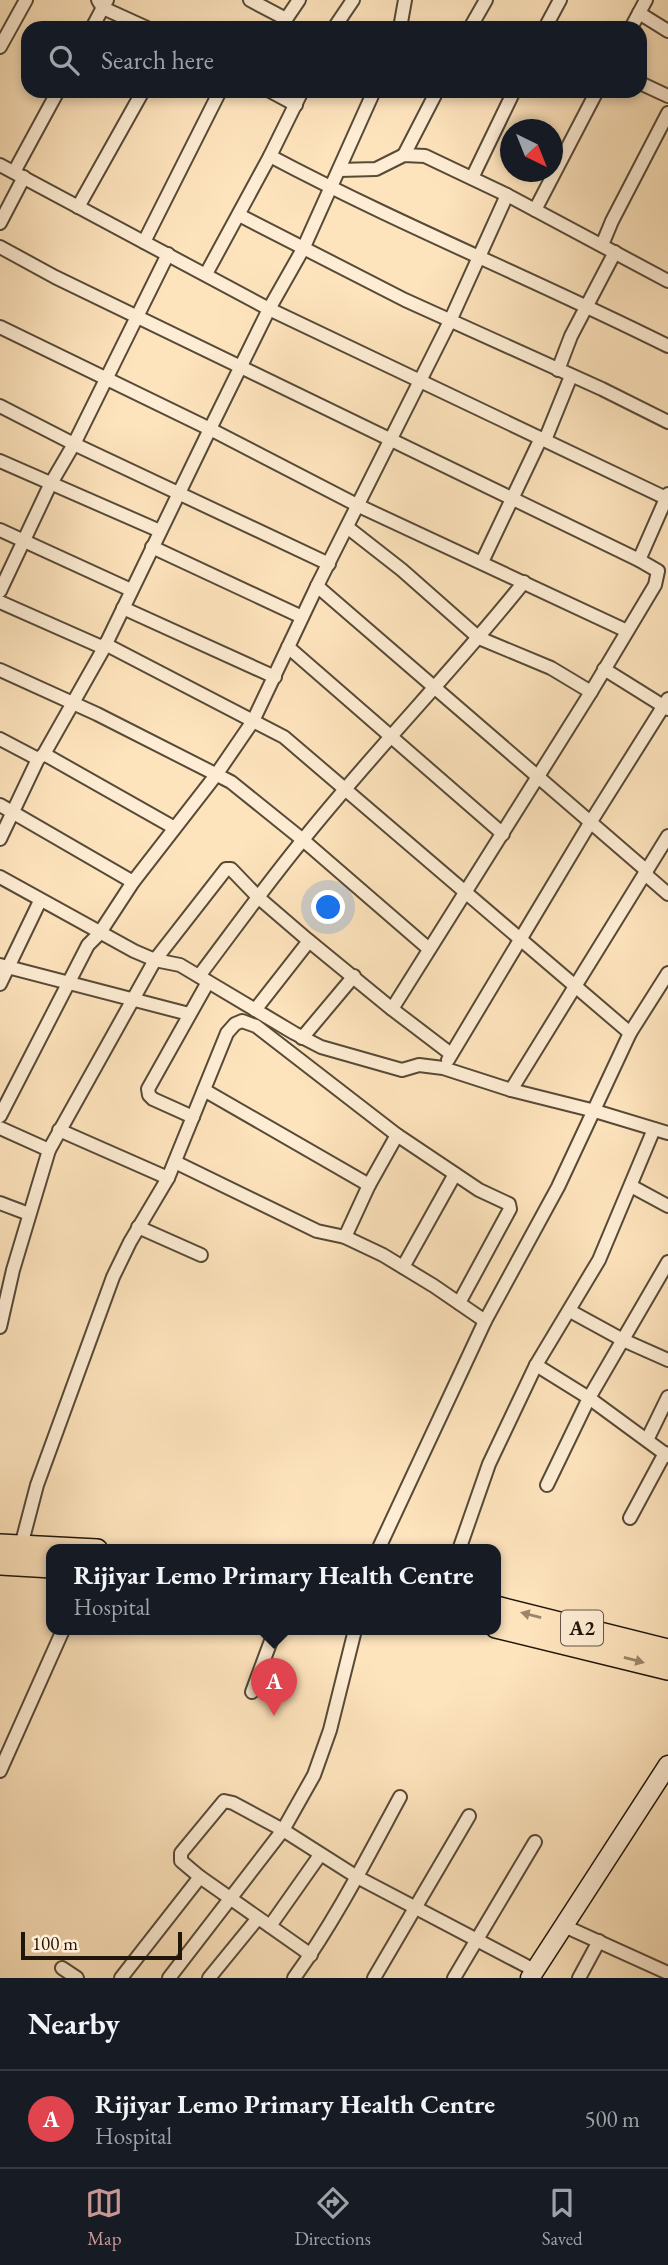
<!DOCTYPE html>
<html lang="en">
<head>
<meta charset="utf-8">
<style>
	:root { --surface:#171b24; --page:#20242c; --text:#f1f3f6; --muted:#9ea1a6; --line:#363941; --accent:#c59692 }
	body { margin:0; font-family:"EB Garamond",serif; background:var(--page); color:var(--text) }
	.compass { position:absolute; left:500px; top:119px; width:63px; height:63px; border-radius:50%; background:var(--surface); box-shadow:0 4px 10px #0003; rotate:137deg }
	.scale { position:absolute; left:21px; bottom:18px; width:161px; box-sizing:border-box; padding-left:7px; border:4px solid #1f160a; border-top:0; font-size:19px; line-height:24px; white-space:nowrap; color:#1f160a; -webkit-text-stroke:5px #feedd4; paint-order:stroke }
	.you { position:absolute; left:329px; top:908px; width:24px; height:24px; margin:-18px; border:5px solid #fff; border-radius:50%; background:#1a73e8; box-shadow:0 0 0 10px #1a73e833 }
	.badge { display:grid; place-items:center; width:46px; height:46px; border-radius:50%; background:var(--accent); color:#fff; font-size:23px; font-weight:700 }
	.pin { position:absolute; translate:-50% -58px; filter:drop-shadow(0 2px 4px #0008) }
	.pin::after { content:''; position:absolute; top:37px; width:24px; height:21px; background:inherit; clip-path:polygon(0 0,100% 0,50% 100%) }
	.popup { position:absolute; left:46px; top:1544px; width:455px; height:91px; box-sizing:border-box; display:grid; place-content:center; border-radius:14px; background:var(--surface); filter:drop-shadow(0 2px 5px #0005); font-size:23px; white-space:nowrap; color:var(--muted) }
	.popup b { font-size:26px; color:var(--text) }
	.popup::after { content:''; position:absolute; left:50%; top:100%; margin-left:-14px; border:14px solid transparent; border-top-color:var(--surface) }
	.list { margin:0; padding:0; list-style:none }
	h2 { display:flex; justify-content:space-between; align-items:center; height:91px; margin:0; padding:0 28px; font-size:30px }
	h2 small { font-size:23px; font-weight:400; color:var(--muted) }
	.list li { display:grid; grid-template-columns:46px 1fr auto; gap:21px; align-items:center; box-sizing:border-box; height:98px; padding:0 28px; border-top:2px solid var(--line) }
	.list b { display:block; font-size:26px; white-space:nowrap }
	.list p { margin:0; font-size:23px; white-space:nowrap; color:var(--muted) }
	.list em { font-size:23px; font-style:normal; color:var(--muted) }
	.icon { flex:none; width:38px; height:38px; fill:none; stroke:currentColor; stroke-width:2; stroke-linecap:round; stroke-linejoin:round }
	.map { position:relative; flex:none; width:668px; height:1978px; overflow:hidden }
	.search { position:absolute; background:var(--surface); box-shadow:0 4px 10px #0003; left:21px; right:21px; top:21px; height:77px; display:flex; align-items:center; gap:18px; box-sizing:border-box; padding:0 24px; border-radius:21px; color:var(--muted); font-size:26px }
	.sheet { height:189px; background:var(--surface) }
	nav { display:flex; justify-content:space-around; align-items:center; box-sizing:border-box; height:98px; border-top:2px solid var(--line); background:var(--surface); font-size:19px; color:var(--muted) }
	nav a { display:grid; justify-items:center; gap:4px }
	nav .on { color:var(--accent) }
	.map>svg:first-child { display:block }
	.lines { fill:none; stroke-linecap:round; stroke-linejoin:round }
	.street-casing { stroke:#574a37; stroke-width:16 }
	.secondary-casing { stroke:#1f160a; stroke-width:21 }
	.highway-casing { stroke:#1f160a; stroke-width:24 }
	.street { stroke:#feedd4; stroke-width:12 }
	.secondary { stroke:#feedd4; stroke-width:18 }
	.highway { stroke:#fee4bd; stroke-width:21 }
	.oneway { fill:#9a876c }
	.labels { text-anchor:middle; stroke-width:7; stroke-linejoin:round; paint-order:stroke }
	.shield { fill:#feedd4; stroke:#625647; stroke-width:2 }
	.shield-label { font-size:21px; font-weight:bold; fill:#1f160a }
</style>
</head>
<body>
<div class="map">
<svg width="668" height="1978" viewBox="0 0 668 1978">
	<rect width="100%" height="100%" fill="#fee4bd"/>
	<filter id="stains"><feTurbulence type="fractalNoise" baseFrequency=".00286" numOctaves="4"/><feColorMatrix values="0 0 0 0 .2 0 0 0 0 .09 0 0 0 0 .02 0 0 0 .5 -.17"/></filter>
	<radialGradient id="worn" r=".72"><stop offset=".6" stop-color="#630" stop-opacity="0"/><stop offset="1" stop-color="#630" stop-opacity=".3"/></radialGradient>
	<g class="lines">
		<defs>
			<g id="street">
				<path d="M98 0 103 8 147 28"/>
				<path d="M250 0 286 19"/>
				<path d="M639 13 668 31"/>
				<path d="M92 28 107 0"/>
				<path d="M280 28 299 0"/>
				<path d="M334 28 353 0"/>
				<path d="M400 28 405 0"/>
				<path d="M470 28 486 0"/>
				<path d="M545 28 560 0"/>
				<path d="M631 28 646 0"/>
				<path d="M0 47 26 0"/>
				<path d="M640 83 668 96"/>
				<path d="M270 91 296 105"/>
				<path d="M404 155 437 91"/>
				<path d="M270 156C400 225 536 280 668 346"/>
				<path d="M0 165 269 309 668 499"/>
				<path d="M339 170 376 169 404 155 425 156 507 195 668 281"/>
				<path d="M14 172 58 91"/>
				<path d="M472 178 514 91"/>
				<path d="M78 207 143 91"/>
				<path d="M535 210 597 91"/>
				<path d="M239 215 405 300 602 389 668 422"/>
				<path d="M0 223 24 177"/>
				<path d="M144 242 220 91"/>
				<path d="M602 245 612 221 668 113"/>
				<path d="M0 247 55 277 639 560 658 571 655 585 591 692 392 1009"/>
				<path d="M206 274 270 156 302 91"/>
				<path d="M0 327 210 429 359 506 627 631"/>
				<path d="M558 370 571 336 615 252"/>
				<path d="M0 406 74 444 329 564"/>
				<path d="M545 440 571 376"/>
				<path d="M0 461 160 531"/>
				<path d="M347 527 402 570 479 638 551 668 591 692"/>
				<path d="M0 530 131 590"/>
				<path d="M152 547 302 617"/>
				<path d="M639 560 668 494"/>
				<path d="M482 562 541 438"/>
				<path d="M317 586 647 871"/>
				<path d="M0 591 50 485 74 444 168 254"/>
				<path d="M0 602 104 648"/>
				<path d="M123 608 275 677"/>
				<path d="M105 644 284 737 630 1033"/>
				<path d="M288 647 503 834"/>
				<path d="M604 669 668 709"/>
				<path d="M0 670 97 714 231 782 303 840 429 949"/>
				<path d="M0 739 38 759"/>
				<path d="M44 754 173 827"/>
				<path d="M0 805 133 882"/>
				<path d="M0 839 38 759 44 754 104 648 210 429 269 309 303 249 374 91"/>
				<path d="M645 874 668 894"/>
				<path d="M0 877 134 951 155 960 180 965 294 1033 321 1047 402 1070 419 1065 443 1068 511 1090 595 1111 668 1133"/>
				<path d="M0 965 189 1014"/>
				<path d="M199 976C233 931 266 885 302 841 373 752 453 671 524 582"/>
				<path d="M0 984 40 901"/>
				<path d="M255 1010 309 941"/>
				<path d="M302 1038 354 976"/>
				<path d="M448 1060 590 823 668 699"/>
				<path d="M204 1090 369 1185"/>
				<path d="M511 1090 668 836"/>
				<path d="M0 1116 88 945 99 934 133 882 216 775 253 721 317 586 450 321 507 195"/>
				<path d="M193 1117 153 1099 149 1095 148 1089 208 982"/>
				<path d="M0 1128 49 1150"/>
				<path d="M59 1130 168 1178"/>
				<path d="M175 1162 317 1231 345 1237 383 1255 434 1286 485 1321"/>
				<path d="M631 1186 668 1206"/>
				<path d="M0 1203 29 1214"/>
				<path d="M138 1227 201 1255"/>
				<path d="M345 1237 369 1185 397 1135"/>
				<path d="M403 1267 455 1174"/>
				<path d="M570 1311 623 1340 668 1360"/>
				<path d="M0 1327 13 1270 49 1150 155 960 226 869H231L259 898 309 941 392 1009 451 1054"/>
				<path d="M536 1365 589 1398 668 1456"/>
				<path d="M647 1440 668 1397"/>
				<path d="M547 1485 589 1398 668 1262"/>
				<path d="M630 1518 665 1453"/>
				<path d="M21 1546 37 1485 113 1277 130 1242 168 1178 227 1033 235 1024 242 1021 256 1026 397 1135 479 1190 509 1204 510 1209 459 1303"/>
				<path d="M378 1550 485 1321 558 1187 630 1033 668 973"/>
				<path d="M459 1550 489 1464 536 1365 599 1260 654 1129"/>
				<path d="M252 1692 275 1630"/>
				<path d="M0 1771 63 1630"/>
				<path d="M562 1925 668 1973"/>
				<path d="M270 1926 320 1855"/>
				<path d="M311 1955 200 1877 181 1861V1853L224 1801 233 1803 283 1830 357 1877 534 1970"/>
				<path d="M62 1968 77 1978"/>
				<path d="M121 1978 200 1877"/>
				<path d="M169 1978 283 1830 314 1775 330 1730 355 1630"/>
				<path d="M209 1978 258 1918"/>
				<path d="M294 1978C335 1921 367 1858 400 1797"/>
				<path d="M374 1978 469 1816"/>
				<path d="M454 1978 535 1842"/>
				<path d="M579 1978 599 1941"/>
			</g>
			<path id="secondary" d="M530 1978 668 1765"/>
			<g id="highway">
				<path d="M0 1545 97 1550"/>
				<path d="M0 1564 52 1567"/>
				<path d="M496 1607 668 1650"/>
				<path d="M496 1627 668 1669"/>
			</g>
		</defs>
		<use href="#street" class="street-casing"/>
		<use href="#secondary" class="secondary-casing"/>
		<use href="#highway" class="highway-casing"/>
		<use href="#street" class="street"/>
		<use href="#secondary" class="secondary"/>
		<use href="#highway" class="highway"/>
	</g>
	<defs><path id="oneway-solid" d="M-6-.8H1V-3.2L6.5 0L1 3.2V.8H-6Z" transform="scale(1.75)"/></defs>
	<g class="oneway">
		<use href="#oneway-solid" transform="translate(531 1615) rotate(-166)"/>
		<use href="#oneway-solid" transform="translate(634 1660) rotate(15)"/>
	</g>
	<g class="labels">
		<rect class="shield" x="561" y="1610.5" width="42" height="35" rx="5"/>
		<g class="shield-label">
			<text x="582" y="1635">A2</text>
		</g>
	</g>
	<rect width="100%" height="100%" filter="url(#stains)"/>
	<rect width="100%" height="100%" fill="url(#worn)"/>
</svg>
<svg class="compass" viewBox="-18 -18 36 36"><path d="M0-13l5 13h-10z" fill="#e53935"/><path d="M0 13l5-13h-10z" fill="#9ea1a6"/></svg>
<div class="scale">100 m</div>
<div class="you"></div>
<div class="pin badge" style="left:274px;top:1716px;background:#e0444e">A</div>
<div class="popup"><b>Rijiyar Lemo Primary Health Centre</b>Hospital</div>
<div class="search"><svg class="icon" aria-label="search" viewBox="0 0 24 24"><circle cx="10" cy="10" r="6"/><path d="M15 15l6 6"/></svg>Search here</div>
</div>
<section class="sheet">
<h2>Nearby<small></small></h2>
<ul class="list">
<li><span class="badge" style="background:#e0444e">A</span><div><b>Rijiyar Lemo Primary Health Centre</b><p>Hospital</p></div><em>500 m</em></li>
</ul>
</section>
<nav>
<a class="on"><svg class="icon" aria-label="map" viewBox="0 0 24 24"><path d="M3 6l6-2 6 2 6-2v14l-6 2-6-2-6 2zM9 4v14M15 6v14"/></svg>Map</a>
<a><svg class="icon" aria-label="directions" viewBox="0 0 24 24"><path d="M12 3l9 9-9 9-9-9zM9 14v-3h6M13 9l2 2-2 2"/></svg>Directions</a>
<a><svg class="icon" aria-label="saved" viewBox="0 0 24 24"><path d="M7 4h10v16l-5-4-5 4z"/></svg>Saved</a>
</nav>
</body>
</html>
